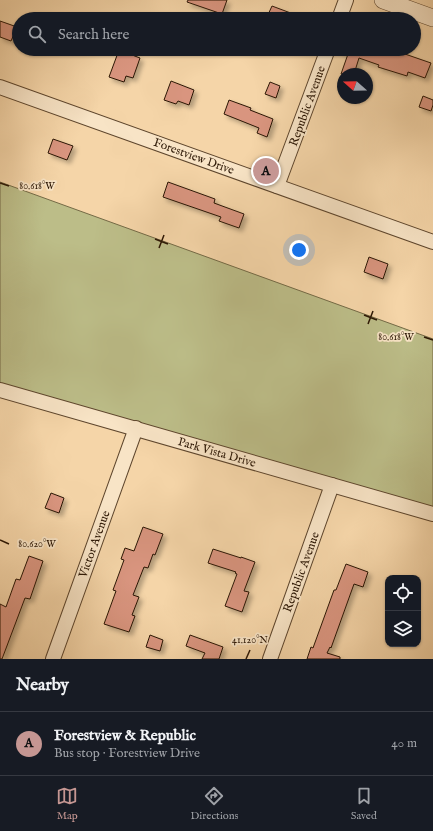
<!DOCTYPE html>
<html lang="en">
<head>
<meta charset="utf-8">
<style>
	:root { --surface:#171b24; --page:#20242c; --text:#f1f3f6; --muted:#9ea1a6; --line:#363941; --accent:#c59692 }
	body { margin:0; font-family:"IM FELL English",serif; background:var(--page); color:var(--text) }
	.controls { position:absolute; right:12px; bottom:12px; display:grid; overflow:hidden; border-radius:8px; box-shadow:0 1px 3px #0004 }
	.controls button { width:36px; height:36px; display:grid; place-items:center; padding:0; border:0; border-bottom:1px solid var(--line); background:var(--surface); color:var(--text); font:20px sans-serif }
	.compass { position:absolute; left:337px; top:68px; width:36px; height:36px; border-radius:50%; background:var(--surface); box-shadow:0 1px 3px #0004; rotate:290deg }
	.you { position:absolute; left:299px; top:250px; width:14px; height:14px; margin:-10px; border:3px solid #fff; border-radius:50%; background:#1a73e8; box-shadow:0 0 0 6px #1a73e833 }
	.badge { display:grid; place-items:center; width:26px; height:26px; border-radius:50%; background:var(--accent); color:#111; font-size:13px; font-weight:700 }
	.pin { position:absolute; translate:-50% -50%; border:2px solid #fff; box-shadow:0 1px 4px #0006 }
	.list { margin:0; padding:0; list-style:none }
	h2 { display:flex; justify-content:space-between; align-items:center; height:52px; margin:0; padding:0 16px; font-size:17px }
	h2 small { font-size:13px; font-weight:400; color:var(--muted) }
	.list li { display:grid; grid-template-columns:26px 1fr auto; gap:12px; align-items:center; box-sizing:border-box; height:64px; padding:0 16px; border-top:1px solid var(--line) }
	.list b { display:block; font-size:15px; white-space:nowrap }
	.list p { margin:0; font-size:13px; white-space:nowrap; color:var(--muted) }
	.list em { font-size:13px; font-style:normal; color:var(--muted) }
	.icon { flex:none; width:22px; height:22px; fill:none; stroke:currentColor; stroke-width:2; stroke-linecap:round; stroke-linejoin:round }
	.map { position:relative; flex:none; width:433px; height:659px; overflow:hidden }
	.search { position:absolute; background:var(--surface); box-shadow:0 1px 3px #0004; left:12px; right:12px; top:12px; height:44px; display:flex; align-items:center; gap:10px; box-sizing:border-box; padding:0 14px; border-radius:22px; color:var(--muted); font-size:15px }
	.sheet { height:116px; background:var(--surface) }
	nav { display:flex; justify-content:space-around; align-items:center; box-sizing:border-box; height:56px; border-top:1px solid var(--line); background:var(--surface); font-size:11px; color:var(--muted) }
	nav a { display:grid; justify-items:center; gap:2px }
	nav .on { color:var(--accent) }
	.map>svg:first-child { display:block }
	.green { fill:#bcbd88; stroke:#746a46 }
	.building { fill:#d9957f; stroke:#2b1604; filter:url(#shadow) }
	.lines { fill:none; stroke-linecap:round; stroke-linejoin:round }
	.minor-casing { stroke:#5e462d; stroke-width:16 }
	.tertiary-casing { stroke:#5e462d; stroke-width:18 }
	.minor { stroke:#f8e4c6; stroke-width:14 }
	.tertiary { stroke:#f8e4c6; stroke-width:17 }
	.ticks { fill:none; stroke:#2b1604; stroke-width:1.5 }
	.labels { text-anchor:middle; stroke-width:3.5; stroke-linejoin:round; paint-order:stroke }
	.street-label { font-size:12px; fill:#2b1604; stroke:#f8e4c6 }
	.ticks-label { font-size:10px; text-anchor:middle; fill:#2b1604; stroke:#f8e4c6; stroke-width:3.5; stroke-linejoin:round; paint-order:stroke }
</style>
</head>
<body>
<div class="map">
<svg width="433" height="659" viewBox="0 0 433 659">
	<defs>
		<filter id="shadow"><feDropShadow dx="3.5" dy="3.5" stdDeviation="2" flood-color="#0004"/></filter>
	</defs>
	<rect width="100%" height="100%" fill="#f5d5a8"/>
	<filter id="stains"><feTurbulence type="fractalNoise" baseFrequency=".005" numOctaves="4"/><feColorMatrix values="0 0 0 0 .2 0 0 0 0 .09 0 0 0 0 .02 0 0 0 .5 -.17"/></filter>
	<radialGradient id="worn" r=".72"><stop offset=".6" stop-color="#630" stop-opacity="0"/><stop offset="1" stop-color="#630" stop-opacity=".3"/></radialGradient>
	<path class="green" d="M0 182 433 339V514L0 390Z"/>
	<g class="building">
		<path d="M188 0H227L222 14 187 2Z"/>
		<path d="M272 6 304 18V19H266Z"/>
		<path d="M0 21 17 27 11 41 0 37Z"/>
		<path d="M339 49H393L402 52V53L431 63 425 78 408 72 407 76 378 67 379 65 359 58 354 74H341L348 54 339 51Z"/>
		<path d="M119 50 140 58 133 78 126 76 124 82 109 77Z"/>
		<path d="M171 81 194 90 189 105 178 101 176 104 164 100Z"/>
		<path d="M270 82 280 86 276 98 265 94Z"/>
		<path d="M423 96 433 100V105L431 111 419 107Z"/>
		<path d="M229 100 251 108 250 110 273 119 267 137 257 133 259 128 224 114Z"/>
		<path d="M53 139 73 146 67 160 48 153Z"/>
		<path d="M168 182 215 199 214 203 244 214 239 228 219 221 221 217 163 197Z"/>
		<path d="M369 257 388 264 383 279 364 272Z"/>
		<path d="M51 493 64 498 59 513 45 508Z"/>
		<path d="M143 527 163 534 155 555 153 554 148 568 144 567 133 595 139 597 132 615 135 616 129 632 104 624 116 591 113 590 124 560 121 559 125 548 134 551Z"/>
		<path d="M213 549 241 558V557L255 562 244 591 249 592 242 612 225 606 237 574 235 573 236 572 208 563Z"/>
		<path d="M29 556 43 561 30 599 25 598 2 659H0V604L6 607 16 579 20 580Z"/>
		<path d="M346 564 368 572 363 587 354 584 331 648 330 647 327 653 340 657V659H307L311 647 313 648 334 590H336Z"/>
		<path d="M150 635 163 640 160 651 146 647Z"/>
		<path d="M190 635 223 647 219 659H202L205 653 186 646Z"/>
	</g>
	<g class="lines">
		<defs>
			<g id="minor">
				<path d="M339 19 346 0"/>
				<path d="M0 87 433 242"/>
				<path d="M277 186 328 49"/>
				<path d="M0 390 433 514"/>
				<path d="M53 659 136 428"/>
				<path d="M270 659 332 485"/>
			</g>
			<path id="tertiary" d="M383 0 433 18"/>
		</defs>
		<use href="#minor" class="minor-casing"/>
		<use href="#tertiary" class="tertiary-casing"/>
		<use href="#minor" class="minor"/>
		<use href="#tertiary" class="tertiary"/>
	</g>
	<path class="ticks" d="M0 183 9 186M155 239 168 244M159 248 164 235M364 315 377 320M368 324 373 311M424 337 433 340M0 540 9 544M246 659 250 650"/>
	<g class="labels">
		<g class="street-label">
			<text transform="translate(307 106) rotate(-70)" y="4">Republic Avenue</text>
			<text transform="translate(194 156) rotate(20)" y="4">Forestview Drive</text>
			<text transform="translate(217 452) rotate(16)" y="4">Park Vista Drive</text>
			<text transform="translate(94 544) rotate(-70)" y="4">Victor Avenue</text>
			<text transform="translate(301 572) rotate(-70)" y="4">Republic Avenue</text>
		</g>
	</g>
	<g class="ticks-label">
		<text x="37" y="189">80.618°W</text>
		<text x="396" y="340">80.618°W</text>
		<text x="37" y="547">80.620°W</text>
		<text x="250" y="643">41.120°N</text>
	</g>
	<rect width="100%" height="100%" filter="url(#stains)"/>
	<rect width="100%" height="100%" fill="url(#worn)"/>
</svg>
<div class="controls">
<button><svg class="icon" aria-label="locate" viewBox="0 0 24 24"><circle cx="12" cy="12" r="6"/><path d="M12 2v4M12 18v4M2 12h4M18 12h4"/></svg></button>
<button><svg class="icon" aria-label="layers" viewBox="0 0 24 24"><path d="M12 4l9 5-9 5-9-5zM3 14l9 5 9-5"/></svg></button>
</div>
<svg class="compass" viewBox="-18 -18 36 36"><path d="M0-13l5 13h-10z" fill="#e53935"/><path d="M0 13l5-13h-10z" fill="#9ea1a6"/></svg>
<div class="you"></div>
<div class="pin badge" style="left:266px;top:171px">A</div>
<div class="search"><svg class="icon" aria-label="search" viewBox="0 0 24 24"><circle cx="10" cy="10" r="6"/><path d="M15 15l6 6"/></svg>Search here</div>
</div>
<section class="sheet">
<h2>Nearby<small></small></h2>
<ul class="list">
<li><span class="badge">A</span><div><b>Forestview &amp; Republic</b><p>Bus stop · Forestview Drive</p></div><em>40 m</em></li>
</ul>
</section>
<nav>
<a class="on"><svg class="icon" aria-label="map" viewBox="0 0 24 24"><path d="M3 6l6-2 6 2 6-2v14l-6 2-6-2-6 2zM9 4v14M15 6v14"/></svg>Map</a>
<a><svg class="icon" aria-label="directions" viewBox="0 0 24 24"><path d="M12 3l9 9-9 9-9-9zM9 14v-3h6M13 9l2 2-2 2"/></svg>Directions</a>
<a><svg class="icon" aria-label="saved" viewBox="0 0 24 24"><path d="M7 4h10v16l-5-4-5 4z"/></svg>Saved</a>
</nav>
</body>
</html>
